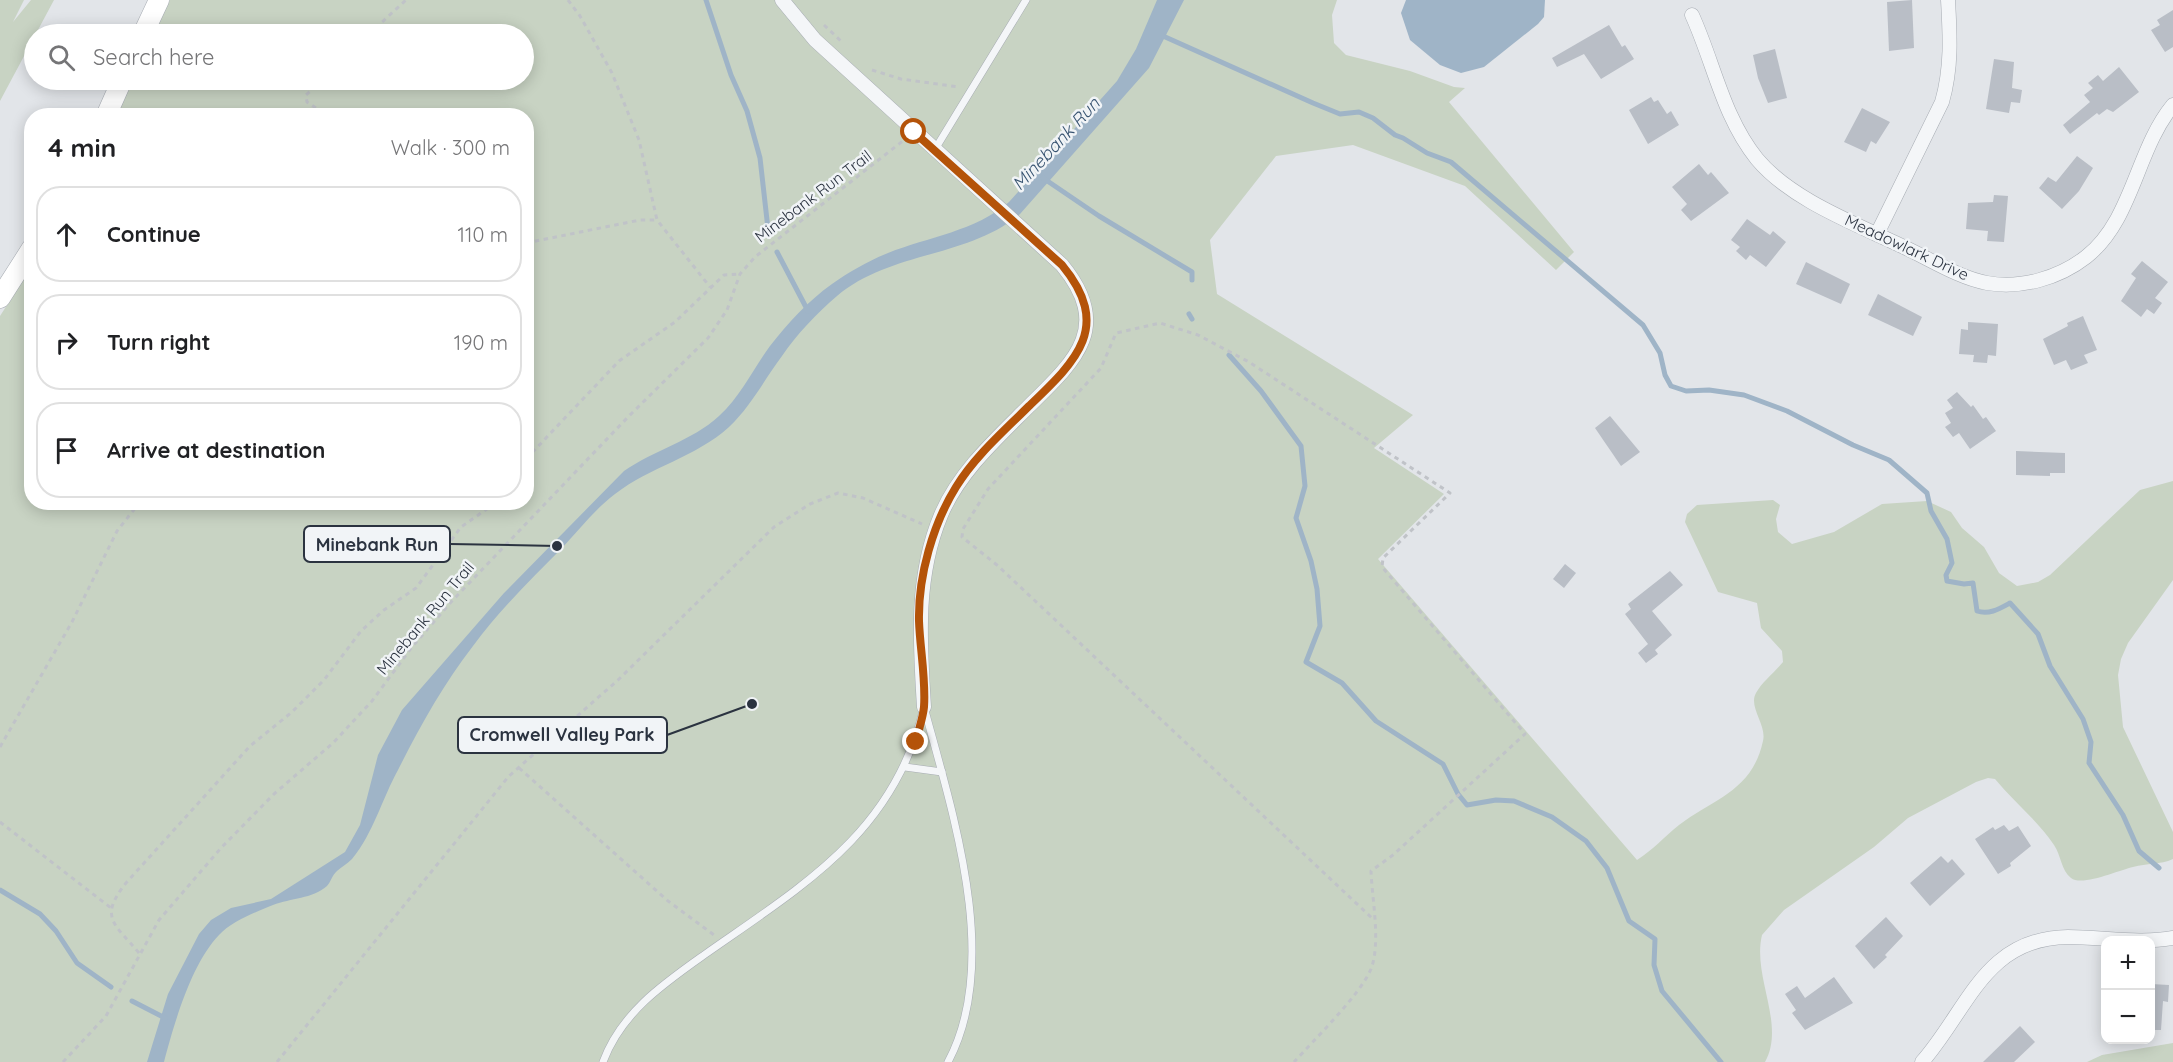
<!DOCTYPE html>
<html lang="en">
<head>
<meta charset="utf-8">
<style>
	:root { --surface:#fff; --page:#f2f2f2; --text:#202124; --muted:#757577; --line:#e0e0e0 }
	body { margin:0; font-family:Quicksand,sans-serif; background:var(--page); color:var(--text) }
	.controls { position:absolute; right:18px; bottom:18px; display:grid; overflow:hidden; border-radius:12px; box-shadow:0 3px 15px #0003 }
	.controls button { width:54px; height:54px; display:grid; place-items:center; padding:0; border:0; border-bottom:2px solid var(--line); background:var(--surface); color:var(--text); font:30px sans-serif }
	.stop { position:absolute; width:18px; height:18px; margin:-14px; border:4px solid #b45309; border-radius:50%; background:#fff }
	.stop.end { background:#b45309; border-color:#fff; box-shadow:0 2px 6px #0008 }
	.list { margin:0; padding:0; list-style:none }
	h2 { display:flex; justify-content:space-between; align-items:center; height:78px; margin:0; padding:0 24px; font-size:26px }
	h2 small { font-size:20px; font-weight:400; color:var(--muted) }
	.list li { display:grid; grid-template-columns:39px 1fr auto; gap:18px; align-items:center; box-sizing:border-box; height:96px; margin:0 12px 12px; padding:0 12px; border:2px solid var(--line); border-radius:24px }
	.list b { display:block; font-size:22px; white-space:nowrap }
	.list em { font-size:20px; font-style:normal; color:var(--muted) }
	.icon { flex:none; width:33px; height:33px; fill:none; stroke:currentColor; stroke-width:2; stroke-linecap:round; stroke-linejoin:round }
	.map { position:relative; flex:none; width:2173px; height:1062px; overflow:hidden }
	.search { position:absolute; background:var(--surface); box-shadow:0 3px 15px #0003; left:24px; top:24px; width:510px; height:66px; display:flex; align-items:center; gap:15px; box-sizing:border-box; padding:0 21px; border-radius:33px; color:var(--muted); font-size:22px }
	.panel { position:absolute; background:var(--surface); box-shadow:0 3px 15px #0003; left:24px; top:108px; width:510px; height:402px; border-radius:24px }
	.map>svg:first-child { display:block }
	.green { fill:#c8d3c3 }
	.water { fill:#9fb4c7 }
	.lines { fill:none; stroke-linecap:round; stroke-linejoin:round }
	.stream { stroke:#9fb4c7; stroke-width:5 }
	.building { fill:#b9bec6 }
	.service-casing { stroke:#a7acb3; stroke-width:8 }
	.minor-casing { stroke:#a7acb3; stroke-width:15 }
	.secondary-casing { stroke:#a7acb3; stroke-width:21 }
	.path { stroke:#c0c3c8; stroke-width:3; stroke-dasharray:4.5 4.5; stroke-linecap:butt }
	.service { stroke:#f4f6f8; stroke-width:7 }
	.minor { stroke:#f4f6f8; stroke-width:14 }
	.secondary { stroke:#fff; stroke-width:20 }
	.route { stroke:#b45309; stroke-width:8 }
	.labels { text-anchor:middle; stroke-width:5; stroke-linejoin:round; paint-order:stroke }
	.street-label { font-size:16px; fill:#2b3340; stroke:#f1f4f7 }
	.water-label { font-size:18px; font-style:italic; fill:#385471; stroke:#f1f4f7 }
	.leader { fill:none; stroke:#2b3340; stroke-width:2 }
	.callout-dot { fill:#2b3340; stroke:#f1f4f7; stroke-width:2 }
	.callout { fill:#f1f4f7; stroke:#2b3340; stroke-width:2 }
	.callout-label { font-size:18px; text-anchor:middle; font-weight:bold; fill:#2b3340 }
</style>
</head>
<body>
<div class="map">
<svg width="2173" height="1062" viewBox="0 0 2173 1062">
	<rect width="100%" height="100%" fill="#e2e5e9"/>
	<g class="green">
		<path d="M0 0H24L13 22 31 0H54L0 101Z"/>
		<path d="M170 0H1337L1332 15 1334 43 1346 55 1410 71 1454 87 1465 88 1449 102 1574 252 1556 270 1465 186 1353 145 1276 156 1210 240 1217 294 1413 415 1374 448 1444 494 1378 559 1637 860C1653 850 1665 836 1679 825 1715 798 1752 791 1763 741 1767 725 1748 707 1756 693 1762 682 1775 672 1783 662L1782 651 1761 628 1757 603 1718 592 1685 522 1687 514 1697 505 1773 500 1780 505 1776 519 1778 532 1792 544 1834 532 1882 504 1927 501 1951 512 1962 528 1984 547 1999 573 2017 586 2038 582 2050 575 2140 490 2173 481V580L2128 643 2121 659 2118 675 2123 727 2173 832V859C2160 865 2147 863 2133 867 2119 870 2082 887 2071 878 2061 870 2061 855 2054 845 2038 821 2014 802 1995 779L1988 778 1976 782 1908 818 1874 847 1784 910 1762 935C1752 977 1786 1024 1765 1062H0V316L31 268 32 502H526V116L117 115 133 80H524V34H153Z"/>
		<path d="M2173 1043V1062H2087L2102 1055Z"/>
	</g>
	<g class="water">
		<path d="M1157 0H1184L1149 68 1020 214C968 258 890 251 837 296 817 313 797 334 782 356 764 380 751 406 729 427 696 457 650 467 615 494 595 509 579 530 562 548 531 579 499 611 473 646 443 685 420 726 398 770 382 799 373 834 352 859 347 864 341 867 337 871 332 875 331 882 327 886 312 899 291 898 273 905 256 912 232 921 219 935 191 964 174 1024 164 1062H147L168 994 199 934 211 920 231 908 271 899 345 852 360 825 378 755 402 710 504 593 624 471C654 450 692 441 719 416 741 396 753 369 770 346 788 323 808 301 832 284 849 272 868 261 888 253 928 237 976 231 1009 202L1117 81 1136 49Z"/>
		<path d="M1406 0H1545L1544 17 1538 24 1484 67 1461 73 1440 65 1410 40 1401 13Z"/>
	</g>
	<g class="lines">
		<g class="stream">
			<path d="M706 0 731 75 747 111 760 158 768 229"/>
			<path d="M1163 36 1313 103 1340 114 1359 112 1373 118 1395 135 1403 138 1427 153 1451 162 1643 325 1660 353 1665 375 1671 386 1686 391 1709 390 1744 395 1787 411 1853 445 1889 460 1927 493 1931 511 1947 539 1952 563 1946 575 1947 581 1964 584 1973 583 1977 611C1989 615 1999 609 2010 603L2038 634 2050 666 2083 719 2091 742 2089 763 2123 815 2139 851 2159 868"/>
			<path d="M1043 178 1099 216 1192 272V280"/>
			<path d="M777 252 808 311"/>
			<path d="M1189 314 1192 319"/>
			<path d="M1229 355 1261 391 1301 446 1305 486 1296 518 1311 561 1317 589 1320 626 1306 662 1342 683 1376 721 1443 764 1458 794 1467 805 1496 800 1514 801 1552 817 1586 841 1607 868 1629 921 1655 939 1654 965 1662 991 1721 1062"/>
			<path d="M0 890 40 914 56 931 77 963 111 987"/>
			<path d="M132 1001 165 1018"/>
		</g>
	</g>
	<g class="building">
		<path d="M1912 0 1914 48 1889 51 1887 2Z"/>
		<path d="M2173 10V47L2165 52 2151 30 2160 25 2157 20Z"/>
		<path d="M1609 25 1622 47 1625 45 1634 59 1601 79 1584 54 1557 67 1552 58Z"/>
		<path d="M1775 49 1787 98 1768 103 1758 78 1753 55Z"/>
		<path d="M1994 59 2014 62 2012 88 2022 90 2020 103 2011 102 2009 113 1986 109Z"/>
		<path d="M2119 67 2139 92 2113 112 2107 109 2099 115 2097 113 2070 134 2063 125 2090 102 2084 95 2093 88 2088 83 2098 75 2103 81Z"/>
		<path d="M1651 97 1654 102 1658 100 1667 114 1671 111 1679 125 1648 144 1629 110Z"/>
		<path d="M1862 108 1890 122 1876 144 1871 141 1866 152 1844 142Z"/>
		<path d="M2077 156 2093 168 2079 191 2062 209 2039 188 2048 177 2056 182Z"/>
		<path d="M1699 164 1708 175 1711 172 1729 193 1691 221 1681 210 1687 204 1672 187Z"/>
		<path d="M1994 195 2008 196 2004 242 1987 241 1988 231 1966 229 1968 203 1993 202Z"/>
		<path d="M1747 219 1770 235 1773 231 1786 242 1766 267 1750 255 1746 260 1736 251 1740 247 1731 240Z"/>
		<path d="M2142 261 2168 282 2155 298 2162 303 2154 314 2147 309 2141 317 2121 301 2136 278 2131 274Z"/>
		<path d="M1806 262 1850 284 1841 304 1796 284Z"/>
		<path d="M1878 294 1922 317 1913 336 1868 315Z"/>
		<path d="M2083 316 2097 350 2084 355 2088 363 2071 370 2066 360 2054 365 2043 339 2068 326 2067 323Z"/>
		<path d="M1968 322 1998 324 1996 356 1988 355 1987 363 1973 362 1974 355 1959 354 1961 329 1968 330Z"/>
		<path d="M1957 392 1971 407 1973 405 1983 419 1986 417 1996 431 1970 449 1959 433 1953 437 1945 427 1951 423 1945 413 1953 408 1947 400Z"/>
		<path d="M1610 416 1640 452 1621 466 1595 428Z"/>
		<path d="M2016 451 2065 453V473H2050V476L2016 475Z"/>
		<path d="M1565 564 1576 573 1564 588 1553 579Z"/>
		<path d="M1670 571 1683 585 1652 611 1672 635 1655 650 1658 654 1646 663 1638 653 1648 644 1625 614 1631 609 1628 604Z"/>
		<path d="M2004 825 2009 831 2018 826 2031 846 2010 863 2011 866 1998 874 1975 839 1993 827 1995 830Z"/>
		<path d="M1941 856 1948 863 1952 859 1965 874 1930 906 1910 883Z"/>
		<path d="M1886 917 1903 936 1885 955 1887 957 1874 969 1855 946Z"/>
		<path d="M1834 977 1853 1003 1805 1030 1792 1013 1796 1010 1785 994 1797 986 1805 998Z"/>
		<path d="M2151 984 2169 985 2168 1002 2163 1001 2161 1030H2151Z"/>
		<path d="M2020 1026 2035 1042 2014 1062H1983Z"/>
	</g>
	<g class="lines">
		<defs>
			<g id="service">
				<path d="M934 151 1026 0"/>
				<path d="M905 767 942 772"/>
				<path d="M603 1062C621 1013 663 984 704 955 802 886 895 833 924 707 952 811 1002 961 948 1062"/>
			</g>
			<g id="minor">
				<path d="M782 0 815 40 1062 265C1113 327 1075 361 1029 406 997 438 959 472 941 515 915 577 920 642 924 707"/>
				<path d="M1692 15C1714 63 1723 117 1757 159 1792 201 1859 225 1908 249 1933 261 1960 278 1987 283 2021 289 2059 278 2086 257 2133 220 2136 150 2173 105"/>
				<path d="M1877 234 1942 102C1952 67 1950 35 1948 0"/>
				<path d="M1922 1062C1968 1010 1984 938 2068 937 2102 937 2140 944 2173 938"/>
			</g>
			<g id="secondary">
				<path d="M143 34 159 0"/>
				<path d="M106 116 122 80"/>
				<path d="M0 298 32 248"/>
			</g>
		</defs>
		<use href="#service" class="service-casing"/>
		<use href="#minor" class="minor-casing"/>
		<use href="#secondary" class="secondary-casing"/>
		<g class="path">
			<path d="M568 0 580 16 612 73 639 140 657 220 710 287"/>
			<path d="M824 25 843 43"/>
			<path d="M369 34 406 0"/>
			<path d="M872 70 901 79 959 87"/>
			<path d="M323 80 306 95 307 102 328 116"/>
			<path d="M526 243 640 220H657"/>
			<path d="M526 459 619 361 675 322 724 275 740 274"/>
			<path d="M0 747 72 622 117 531 140 502"/>
			<path d="M519 768 668 901 714 935"/>
			<path d="M0 822 111 908"/>
			<path d="M139 953C115 924 98 918 126 883L250 746 292 712 324 680 361 631 384 610 416 588 461 527 497 502"/>
			<path d="M63 1062 106 1016 159 920 221 848 274 794 333 743 372 701 412 647 452 601 629 416 708 338 727 310 740 274 755 257 904 140"/>
			<path d="M277 1062 509 776 618 680 774 527 810 504 838 493 863 498 922 524"/>
			<path d="M1294 1062C1314 1040 1360 995 1371 969 1381 943 1372 899 1371 871L1393 855 1525 734 1382 567 1383 558 1450 493 1249 362 1198 335 1160 323 1116 333 1101 368 988 489 963 529 962 537 997 565 1374 920"/>
		</g>
		<use href="#service" class="service"/>
		<use href="#minor" class="minor"/>
		<use href="#secondary" class="secondary"/>
	</g>
	<g class="lines">
		<path class="route" d="M914 132 1062 265C1113 327 1076 361 1029 406 1004 431 975 456 956 487 933 524 918 576 919 621 920 649 926 679 924 707 923 718 918 731 916 742"/>
	</g>
	<g class="labels">
		<g class="street-label">
			<text transform="translate(813 196) rotate(-37)" y="6">Minebank Run Trail</text>
			<text transform="translate(1907 247) rotate(25)" y="6">Meadowlark Drive</text>
			<text transform="translate(425 618) rotate(-50)" y="6">Minebank Run Trail</text>
		</g>
		<g class="water-label">
			<text transform="translate(1056 144) rotate(-47)" y="6">Minebank Run</text>
		</g>
	</g>
	<path class="leader" d="M557 546L450 544M752 704L667 735"/>
	<g class="callout-dot">
		<circle cx="557" cy="546" r="6"/>
		<circle cx="752" cy="704" r="6"/>
	</g>
	<g class="callout">
		<rect x="304" y="526" width="146" height="36" rx="6"/>
		<rect x="458" y="717" width="209" height="36" rx="6"/>
	</g>
	<g class="callout-label">
		<text x="377" y="551">Minebank Run</text>
		<text x="562" y="741">Cromwell Valley Park</text>
	</g>
</svg>
<div class="controls">
<button>+</button>
<button>−</button>
</div>
<div class="stop" style="left:914px;top:132px"></div>
<div class="stop end" style="left:916px;top:742px"></div>
<div class="search"><svg class="icon" aria-label="search" viewBox="0 0 24 24"><circle cx="10" cy="10" r="6"/><path d="M15 15l6 6"/></svg>Search here</div>
<section class="panel">
<h2>4 min<small>Walk · 300 m</small></h2>
<ul class="list">
<li><svg class="icon" aria-label="ahead" viewBox="0 0 24 24"><path d="M12 20V5M6 11l6-6 6 6"/></svg><div><b>Continue</b></div><em>110 m</em></li>
<li><svg class="icon" aria-label="right" viewBox="0 0 24 24"><path d="M7 20v-9h11M14 6l5 5-5 5"/></svg><div><b>Turn right</b></div><em>190 m</em></li>
<li><svg class="icon" aria-label="arrive" viewBox="0 0 24 24"><path d="M6 21V4h12l-3 4 3 4H6"/></svg><div><b>Arrive at destination</b></div></li>
</ul>
</section>
</div>
</body>
</html>
